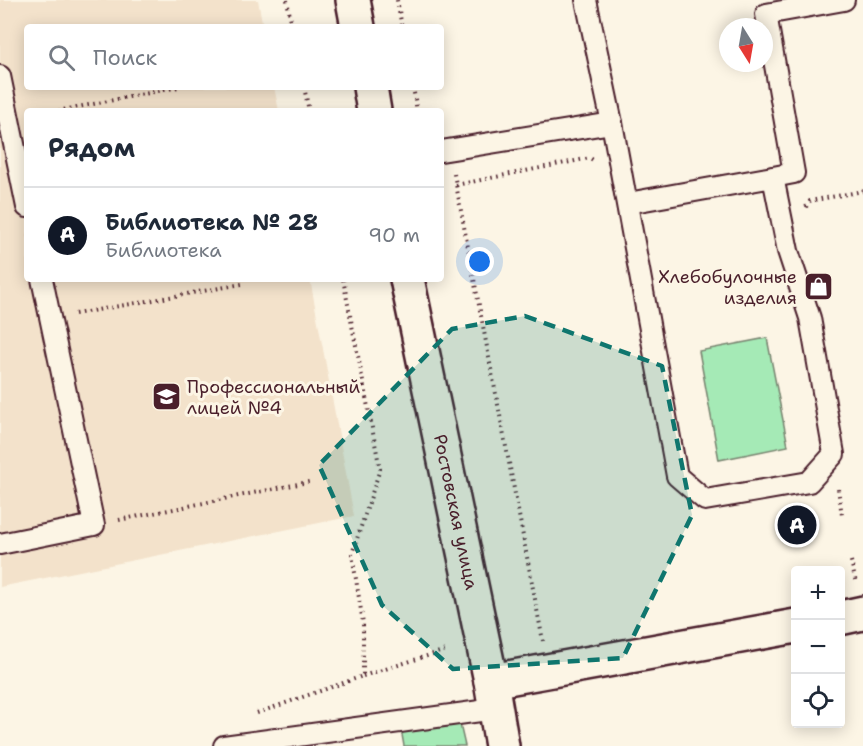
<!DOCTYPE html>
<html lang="ru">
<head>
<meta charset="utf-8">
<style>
	:root { --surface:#fff; --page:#f2f2f3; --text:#1f2937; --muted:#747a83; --line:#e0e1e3; --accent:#111827 }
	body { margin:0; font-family:"Shantell Sans",sans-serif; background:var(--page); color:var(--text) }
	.controls { position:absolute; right:18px; bottom:18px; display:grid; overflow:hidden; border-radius:6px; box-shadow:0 3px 15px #0003 }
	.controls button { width:54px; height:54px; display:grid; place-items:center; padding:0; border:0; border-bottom:2px solid var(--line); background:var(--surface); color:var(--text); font:30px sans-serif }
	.compass { position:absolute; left:719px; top:18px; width:54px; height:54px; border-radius:50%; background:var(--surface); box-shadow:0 3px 15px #0003; rotate:169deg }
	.you { position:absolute; left:480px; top:262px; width:21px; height:21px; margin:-15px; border:4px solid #fff; border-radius:50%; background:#1a73e8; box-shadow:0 0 0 9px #1a73e833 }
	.badge { display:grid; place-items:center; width:39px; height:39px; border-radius:50%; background:var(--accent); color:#fff; font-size:20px; font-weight:700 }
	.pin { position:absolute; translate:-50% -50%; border:3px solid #fff; box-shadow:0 2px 6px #0006 }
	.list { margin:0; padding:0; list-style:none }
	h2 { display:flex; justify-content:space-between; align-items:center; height:78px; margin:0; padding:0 24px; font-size:26px }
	h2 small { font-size:20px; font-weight:400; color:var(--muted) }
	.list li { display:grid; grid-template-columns:39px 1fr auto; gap:18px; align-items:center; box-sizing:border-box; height:96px; padding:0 24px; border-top:2px solid var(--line) }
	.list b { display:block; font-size:22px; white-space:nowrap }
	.list p { margin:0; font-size:20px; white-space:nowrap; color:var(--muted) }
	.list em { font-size:20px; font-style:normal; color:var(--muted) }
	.icon { flex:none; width:33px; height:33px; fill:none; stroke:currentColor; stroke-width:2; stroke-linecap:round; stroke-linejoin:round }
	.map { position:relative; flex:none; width:863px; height:746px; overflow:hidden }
	.search { position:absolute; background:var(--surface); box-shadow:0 3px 15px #0003; left:24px; top:24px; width:420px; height:66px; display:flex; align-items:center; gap:15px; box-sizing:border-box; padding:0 21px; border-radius:6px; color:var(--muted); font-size:22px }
	.panel { position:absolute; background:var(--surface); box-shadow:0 3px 15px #0003; left:24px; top:108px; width:420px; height:174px; border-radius:6px }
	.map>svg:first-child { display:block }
	.built { fill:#f3e2cb }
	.green { fill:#a5eab6; stroke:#788470; stroke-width:1.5 }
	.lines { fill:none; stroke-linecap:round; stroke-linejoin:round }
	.service-casing { stroke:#4a1f2b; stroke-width:24 }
	.minor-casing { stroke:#4a1f2b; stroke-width:38 }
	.tertiary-casing { stroke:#4a1f2b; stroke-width:38 }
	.path { stroke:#4a1f2b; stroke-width:4; stroke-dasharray:1.5 4.5; stroke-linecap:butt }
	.service { stroke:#fcf5e5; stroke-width:20 }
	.minor { stroke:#fcf5e5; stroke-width:33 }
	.tertiary { stroke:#fcf5e5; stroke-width:33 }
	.marked { fill:#0f766e; fill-opacity:0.2; stroke:#0f766e; stroke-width:4.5; stroke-dasharray:12 8; stroke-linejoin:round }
	.labels { text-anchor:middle; stroke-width:6; stroke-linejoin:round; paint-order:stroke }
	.poi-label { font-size:18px; fill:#4a1f2b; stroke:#fcf5e5; text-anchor:end }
	.street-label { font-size:18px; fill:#4a1f2b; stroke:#fcf5e5 }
</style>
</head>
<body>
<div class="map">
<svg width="863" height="746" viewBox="0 0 863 746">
	<rect width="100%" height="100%" fill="#fcf5e5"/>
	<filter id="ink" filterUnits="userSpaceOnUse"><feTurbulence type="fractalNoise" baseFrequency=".0167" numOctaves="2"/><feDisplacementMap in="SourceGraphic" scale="12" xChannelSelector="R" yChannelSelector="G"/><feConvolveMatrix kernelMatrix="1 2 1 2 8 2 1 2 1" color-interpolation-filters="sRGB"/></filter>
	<g filter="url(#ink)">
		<path class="built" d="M0 0H258L263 27H27V87H274L279 111H27V279H310L354 516 0 587Z"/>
		<g class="green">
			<path d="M767 338 788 446 719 460 699 351Z"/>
			<path d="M459 720 465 746H404L401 729Z"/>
		</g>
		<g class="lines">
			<defs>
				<g id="service">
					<path d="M586 0 612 123"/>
					<path d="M0 76 27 207"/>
					<path d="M441 151 612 123 677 476 705 500 809 482 834 454 810 318 788 251 773 177 628 203"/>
					<path d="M773 177 794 173 766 14 844 0"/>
					<path d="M0 544 94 525 42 279"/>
					<path d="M224 746 495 709"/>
				</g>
				<g id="minor">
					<path d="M840 618 863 613"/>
					<path d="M491 681 796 626"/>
				</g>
				<g id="tertiary">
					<path d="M353 0 358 27"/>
					<path d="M370 87 374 111"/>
					<path id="s1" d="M407 279 491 681 502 746"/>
				</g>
			</defs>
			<use href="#service" class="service-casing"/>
			<use href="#minor" class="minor-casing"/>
			<use href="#tertiary" class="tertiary-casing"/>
			<g class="path">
				<path d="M287 0 292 27"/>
				<path d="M397 0 402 27"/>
				<path d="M304 87 309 111"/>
				<path d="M413 87 417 111"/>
				<path d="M58 111 179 87"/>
				<path d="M454 174 543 641"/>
				<path d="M456 185 590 158 593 160"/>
				<path d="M806 207 810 201 863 191"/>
				<path d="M75 314 242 284 241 279"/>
				<path d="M838 489 842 515"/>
				<path d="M119 520 313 481"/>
				<path d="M851 561 856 583"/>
				<path d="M363 676 446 650"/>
				<path d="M257 713 363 676V623L352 554 380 469 343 279"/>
			</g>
			<use href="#service" class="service"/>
			<use href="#minor" class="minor"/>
			<use href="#tertiary" class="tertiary"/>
		</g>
	</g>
	<path class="marked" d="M525 316 662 366 692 515 623 658 453 669 382 605 319 465 452 329Z"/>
	<defs>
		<symbol id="shop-square" viewBox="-11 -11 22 22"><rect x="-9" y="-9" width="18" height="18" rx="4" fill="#4a1f2b" stroke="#fcf5e5"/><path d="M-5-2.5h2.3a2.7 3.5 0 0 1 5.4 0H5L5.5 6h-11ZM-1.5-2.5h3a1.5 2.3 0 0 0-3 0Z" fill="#fff"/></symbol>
		<symbol id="university-square" viewBox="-11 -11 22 22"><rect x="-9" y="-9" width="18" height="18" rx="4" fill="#4a1f2b" stroke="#fcf5e5"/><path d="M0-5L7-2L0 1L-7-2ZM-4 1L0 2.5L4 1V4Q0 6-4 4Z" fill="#fff"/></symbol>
	</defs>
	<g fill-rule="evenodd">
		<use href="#shop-square" x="802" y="270" width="33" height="33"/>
		<use href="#university-square" x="150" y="380" width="33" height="33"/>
	</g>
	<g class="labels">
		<g class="poi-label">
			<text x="797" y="283">Хлебобулочные<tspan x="797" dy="21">изделия</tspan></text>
			<text x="187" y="393" text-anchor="start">Профессиональный<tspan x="187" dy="21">лицей №4</tspan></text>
		</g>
		<g class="street-label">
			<text dy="6" stroke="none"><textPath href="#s1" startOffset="238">Ростовская улица</textPath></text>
		</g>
	</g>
</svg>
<div class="controls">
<button>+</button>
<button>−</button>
<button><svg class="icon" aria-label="locate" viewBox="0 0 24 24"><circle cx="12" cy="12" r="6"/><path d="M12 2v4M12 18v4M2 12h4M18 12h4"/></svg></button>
</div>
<svg class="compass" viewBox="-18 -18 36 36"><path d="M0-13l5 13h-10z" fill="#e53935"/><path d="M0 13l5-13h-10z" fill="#747a83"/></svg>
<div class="you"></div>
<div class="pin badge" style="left:797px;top:525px">A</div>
<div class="search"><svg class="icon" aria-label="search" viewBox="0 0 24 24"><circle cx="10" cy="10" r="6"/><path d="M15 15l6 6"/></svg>Поиск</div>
<section class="panel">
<h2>Рядом<small></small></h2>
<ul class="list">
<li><span class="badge">A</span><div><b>Библиотека № 28</b><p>Библиотека</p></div><em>90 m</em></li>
</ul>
</section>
</div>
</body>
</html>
